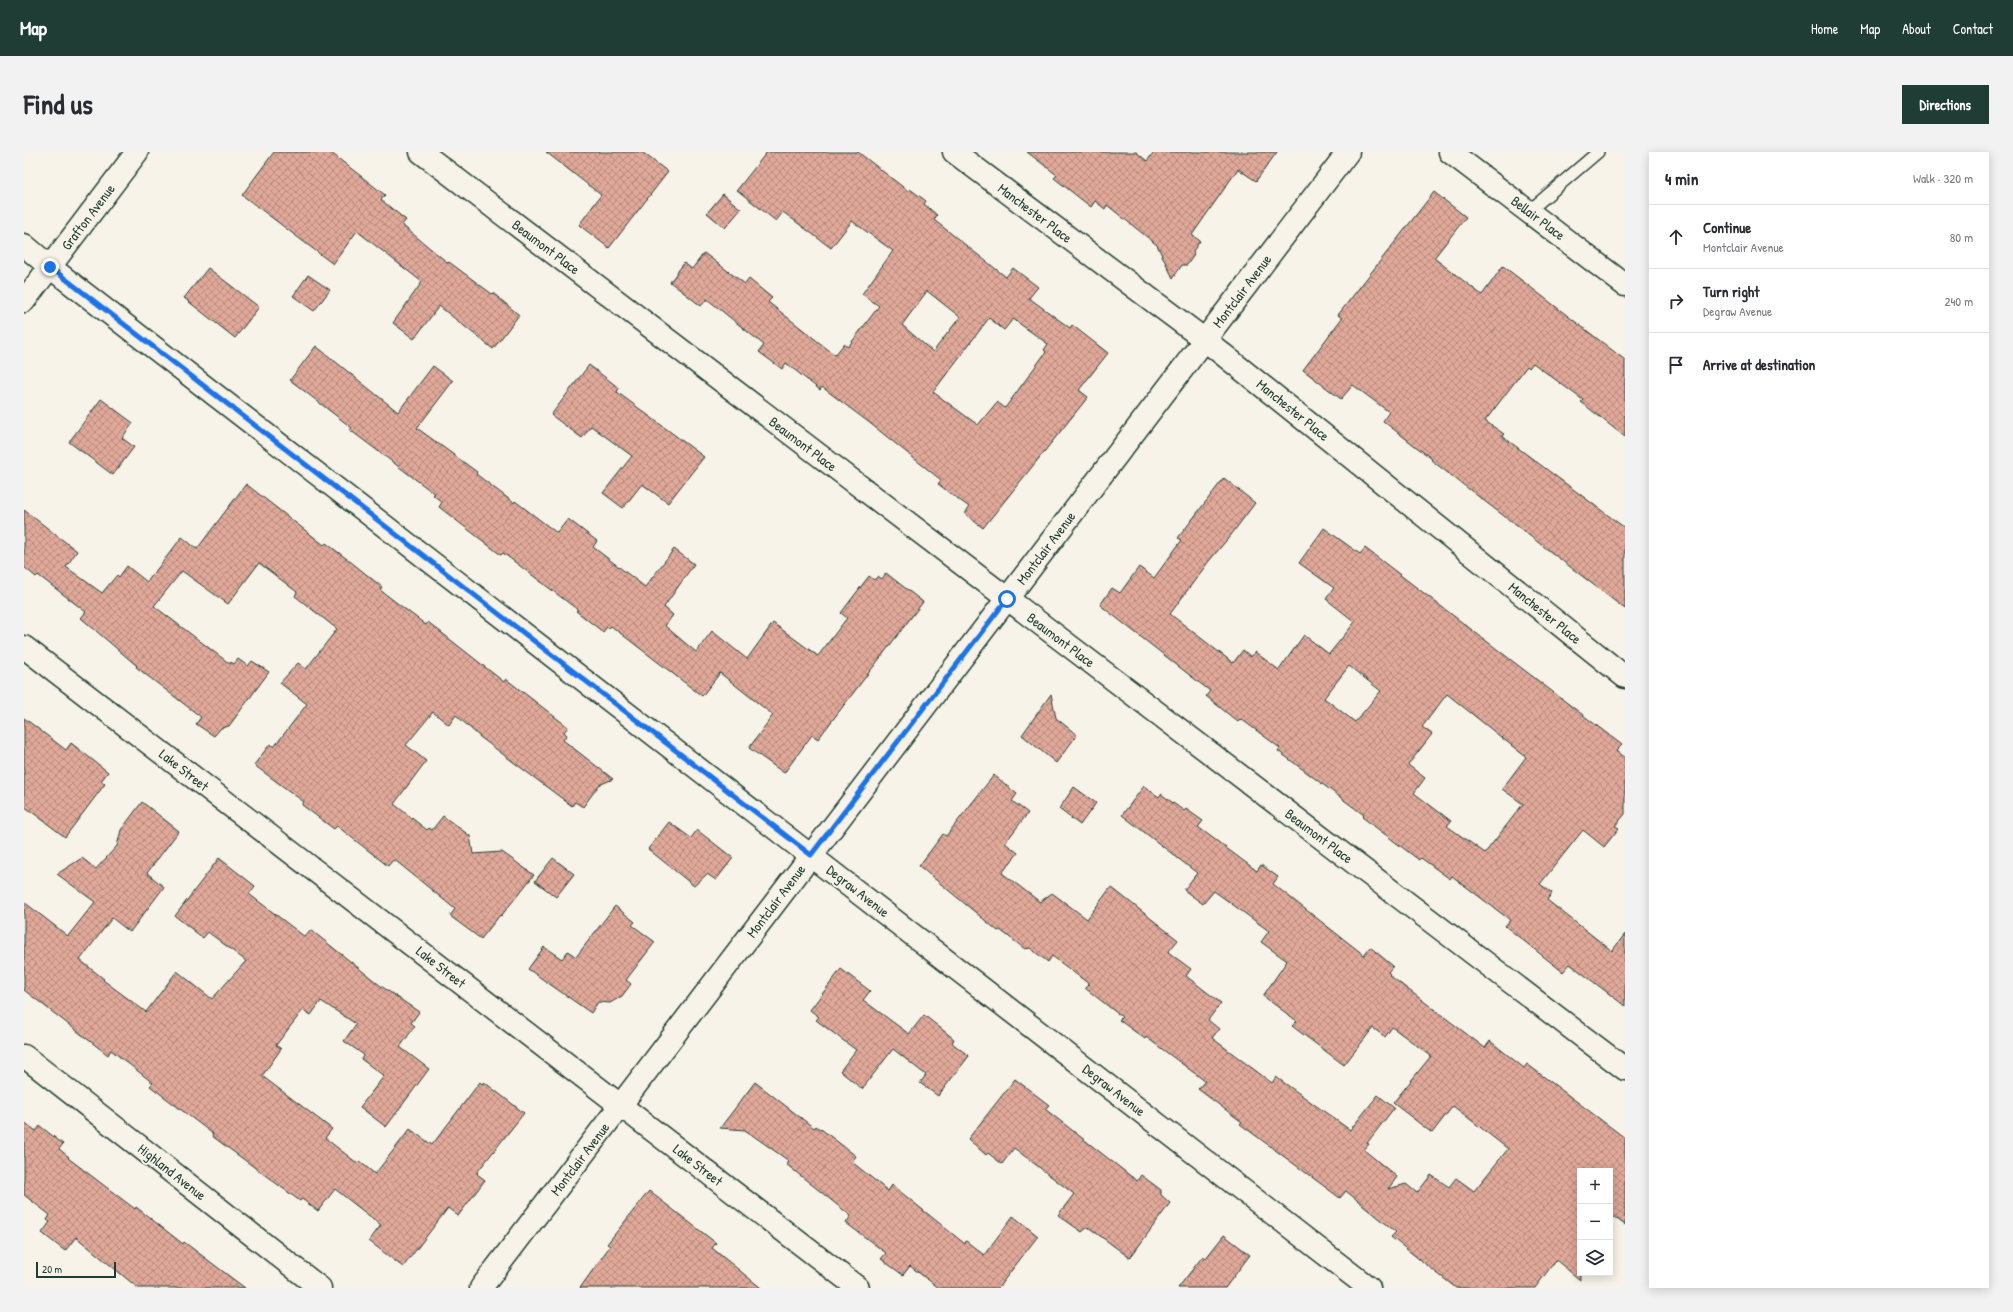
<!DOCTYPE html>
<html lang="en">
<head>
<meta charset="utf-8">
<style>
	:root { --surface:#fff; --page:#f2f2f3; --text:#2b2b33; --muted:#7c7c81; --line:#e1e1e2; --accent:#1f3d34 }
	body { margin:0; font-family:"Patrick Hand",sans-serif; background:var(--page); color:var(--text) }
	.controls { position:absolute; right:12px; bottom:12px; display:grid; overflow:hidden; border-radius:0px; box-shadow:0 2px 10px #0003 }
	.controls button { width:36px; height:36px; display:grid; place-items:center; padding:0; border:0; border-bottom:1px solid var(--line); background:var(--surface); color:var(--text); font:20px sans-serif }
	.scale { position:absolute; left:12px; bottom:10px; width:80px; box-sizing:border-box; padding-left:4px; border:2px solid #1f3d34; border-top:0; font-size:11px; line-height:14px; white-space:nowrap; color:#1f3d34; -webkit-text-stroke:3px #f7f3e8; paint-order:stroke }
	.stop { position:absolute; width:12px; height:12px; margin:-9px; border:3px solid #1a73e8; border-radius:50%; background:#fff }
	.stop.end { background:#1a73e8; border-color:#fff; box-shadow:0 1px 4px #0008 }
	.list { margin:0; padding:0; list-style:none }
	h2 { display:flex; justify-content:space-between; align-items:center; height:52px; margin:0; padding:0 16px; font-size:17px }
	h2 small { font-size:13px; font-weight:400; color:var(--muted) }
	.list li { display:grid; grid-template-columns:26px 1fr auto; gap:12px; align-items:center; box-sizing:border-box; height:64px; padding:0 16px; border-top:1px solid var(--line) }
	.list b { display:block; font-size:15px; white-space:nowrap }
	.list p { margin:0; font-size:13px; white-space:nowrap; color:var(--muted) }
	.list em { font-size:13px; font-style:normal; color:var(--muted) }
	.icon { flex:none; width:22px; height:22px; fill:none; stroke:currentColor; stroke-width:2; stroke-linecap:round; stroke-linejoin:round }
	.map { position:relative; flex:none; width:1601px; height:1136px; overflow:hidden; border-radius:0px }
	header { display:flex; align-items:center; gap:24px; box-sizing:border-box; height:56px; padding:0 20px; background:var(--accent); color:#fff }
	header strong { font-size:19px }
	nav { display:flex; gap:22px; margin-inline-start:auto; font-size:14px }
	.intro { display:flex; align-items:center; justify-content:space-between; box-sizing:border-box; height:96px; padding:0 24px }
	h1 { margin:0; font-size:28px }
	.button { padding:10px 18px; border-radius:0px; background:var(--accent); color:#fff; font-size:14px; font-weight:700 }
	main { display:flex; gap:24px; padding:0 24px }
	aside { flex:1; background:var(--surface); border-radius:0px; box-shadow:0 2px 10px #0003 }
	.map>svg:first-child { display:block }
	.building { fill:url(#building-cross-hatch); stroke:#1f3d34; fill-rule:evenodd }
	.lines { fill:none; stroke-linecap:round; stroke-linejoin:round }
	.service-casing { stroke:#1f3d34; stroke-width:14 }
	.minor-casing { stroke:#1f3d34; stroke-width:25 }
	.tertiary-casing { stroke:#1f3d34; stroke-width:25 }
	.service { stroke:#f7f3e8; stroke-width:11 }
	.minor { stroke:#f7f3e8; stroke-width:22 }
	.tertiary { stroke:#f7f3e8; stroke-width:22 }
	.route { stroke:#1a73e8; stroke-width:5 }
	.labels { text-anchor:middle; stroke-width:4; stroke-linejoin:round; paint-order:stroke }
	.street-label { font-size:14px; fill:#1f3d34; stroke:#f7f3e8 }
</style>
</head>
<body>
<header>
<strong>Map</strong>
<nav><a>Home</a><a>Map</a><a>About</a><a>Contact</a></nav>
</header>
<div class="intro"><h1>Find us</h1><a class="button">Directions</a></div>
<main>
<div class="map">
<svg width="1601" height="1136" viewBox="0 0 1601 1136">
	<defs>
		<pattern id="building-cross-hatch" width="8" height="8" patternUnits="userSpaceOnUse"><rect width="8" height="8" fill="#e0a899"/><path d="M0 0l8 8M0 8l8-8" fill="none" stroke="#b58a7e"/></pattern>
	</defs>
	<rect width="100%" height="100%" fill="#f7f3e8"/>
	<filter id="ink" filterUnits="userSpaceOnUse"><feTurbulence type="fractalNoise" baseFrequency=".025" numOctaves="2"/><feDisplacementMap in="SourceGraphic" scale="8" xChannelSelector="R" yChannelSelector="G"/><feConvolveMatrix kernelMatrix="1 2 1 2 8 2 1 2 1" color-interpolation-filters="sRGB"/></filter>
	<g filter="url(#ink)">
		<g class="building">
			<path d="M250 0H306L361 43 357 48 382 68 378 73 424 111 425 110 468 142 469 141 495 163 469 197 415 154 390 187 369 171 398 130 333 79 309 112 218 43Z"/>
			<path d="M522 0H618L644 20 585 96 555 73 577 43Z"/>
			<path d="M743 0H834L884 39 886 37 902 49 900 52 913 63 910 68 982 125 989 116 1014 135 1005 146 1046 176 1048 173 1084 201 1055 238 1064 245 959 376 941 362 945 355 914 332 917 328 847 272 798 235 796 238 762 211 758 217 735 200 740 193 683 147 677 154 646 130 660 111 668 117 680 101 721 132 725 127 748 146 744 150 811 203 820 192 824 195 855 154 838 142 869 99 828 69 807 96 759 60 752 69 713 38ZM903 139 936 165 909 200 878 173ZM965 166 980 178 989 167 1024 192 1020 198 1022 200 981 256 973 250 954 273 909 240Z"/>
			<path d="M1003 0H1112L1123 9 1130 0H1253L1232 29 1214 17 1168 83 1176 89 1169 99 1170 103 1163 113H1158L1149 126 1133 93 1083 53 1081 57 1071 49 1067 55 1030 26 1033 23Z"/>
			<path d="M1410 40 1442 65 1410 106 1458 143 1479 114 1601 208V285L1557 250 1559 248 1509 211 1505 216 1503 214 1461 269 1480 282 1478 284 1601 376V457L1407 308 1408 307 1359 269 1365 260 1329 233 1317 247 1279 218 1318 166 1314 163Z"/>
			<path d="M699 42 717 57 701 76 683 61Z"/>
			<path d="M184 116 235 155 211 186 160 146Z"/>
			<path d="M284 123 306 138 290 159 269 144Z"/>
			<path d="M292 194 374 260 409 214 429 229 393 276 453 320 452 322 490 351 491 349 533 381 544 367 573 389 569 395 621 435 650 397 670 412 640 455 649 463 641 474 672 500 688 479 723 507 749 471 794 504 823 466 817 461 845 424 850 428 854 424 858 427 862 421 899 450 794 587 788 583 760 621 725 596 749 563 696 521 678 544 587 474 585 476 583 475 579 480 552 459 554 458 479 401 477 403 415 355 418 350 409 343 411 342 326 278 328 276 266 228Z"/>
			<path d="M565 213 595 236 593 240 680 305 644 351 618 332 599 356 579 341 608 304 567 274 558 286 527 263Z"/>
			<path d="M77 247 109 271 98 286 110 295 89 323 45 290Z"/>
			<path d="M1200 326 1231 351 1207 383 1185 409 1146 462 1209 511 1219 498 1227 505 1231 500 1255 518 1280 483 1305 502 1331 470 1302 447 1310 436 1275 411 1300 376 1336 402 1341 396 1598 593 1592 599 1601 606V662L1591 674 1595 676 1580 695 1559 678 1516 732 1528 741 1523 748 1588 799 1601 782V854L1546 812 1539 820 1481 774 1486 768 1428 724 1426 727 1397 706 1395 708 1338 665 1340 663 1254 599 1256 596 1217 567 1214 570 1182 544 1186 539 1076 453 1088 436 1096 441 1115 415 1130 426 1158 388 1154 386ZM1325 514 1357 539 1331 570 1300 546ZM1423 542 1502 605 1478 637 1499 652 1461 701 1423 674 1427 669 1390 641 1401 626 1384 613 1408 582 1398 575Z"/>
			<path d="M222 332 300 393 302 391 327 410 358 435 356 438 402 473 404 470 480 530 482 527 544 575 540 580 543 583 539 588 589 627 575 633 559 655 551 650 548 654 456 585 432 563 425 573 409 560 382 593 402 609 370 652 403 678 405 676 408 678 419 664 446 684 449 702 478 700 510 723 477 764 476 763 457 787 426 764 431 757 372 709 369 708 364 714 313 674 310 677 278 653 280 650 230 613 246 592 250 595 283 552 256 531 274 511 282 517 313 477 271 444 273 440 235 411 204 452 158 419 130 454 206 512 207 510 210 512 214 507 224 514 228 509 245 520 205 574 197 576 190 584 172 572 177 565 112 515 113 514 57 466 62 460 14 423 12 425 0 415V358L53 399 42 415 78 441 93 423 95 425 103 414 123 430 158 385 173 397Z"/>
			<path d="M1027 542 1032 566 1053 583 1032 611 998 583Z"/>
			<path d="M0 566 42 598 47 591 84 620 77 629 81 632 41 685 0 654Z"/>
			<path d="M970 623 993 642 988 649 1004 661 981 691 994 701 978 721 1016 750 1028 741 1063 767 1087 735 1154 788 1144 800 1167 817 1162 824 1197 851 1184 868 1195 877 1188 886 1248 931 1252 925 1326 978 1354 943 1370 956 1343 991 1345 992 1340 998 1373 1025 1364 1037 1382 1032 1393 1041 1407 1023 1425 1035 1432 1026 1450 1039 1484 997 1429 954 1408 981 1369 951 1407 904 1368 875 1361 885 1349 876 1320 913 1268 874 1273 869 1239 844 1263 809 1237 790 1245 779 1190 739 1179 752 1160 738 1173 721 1098 663 1120 634 1135 645 1137 642 1160 659 1162 657 1179 669 1174 675 1233 719 1237 713 1254 725 1249 732 1340 803 1346 795 1369 814 1364 820 1366 822 1365 823 1461 896 1466 889 1500 916 1503 912 1601 986V1073L1586 1062V1019H1556V1128L1532 1108 1511 1136H1432L1367 1085 1372 1080 1322 1039 1316 1046 1216 972 1218 970 1174 937 1181 929 1122 885 1121 887 1095 868 1098 865 1061 836 1065 832 1028 804 1024 810 1006 796 1001 797 976 778 974 779 895 714 919 682 922 684Z"/>
			<path d="M1050 635 1072 651 1056 673 1035 657Z"/>
			<path d="M118 650 155 679 123 721 140 735 106 780 88 766 56 808 80 827 79 828 122 860 153 819 188 847 222 809 184 780 179 786 151 764 195 706 231 734 225 742 281 785 287 778 357 834 395 860 387 871 391 874 376 895 405 917 362 975 336 955 360 924 337 907 340 903 320 889 332 872 297 849 287 863 279 858 252 893 257 897 238 924 308 977 301 986 333 1011 335 1009 351 1022 386 977 408 993 456 930 458 932 460 930 500 961 454 1019 453 1022 461 1028 434 1064 424 1056 379 1115 345 1089 357 1073 311 1037 294 1059 278 1047 276 1049 188 984 189 982 126 934 129 931 87 898 84 903 0 838V750L44 784 71 750 33 722 58 706 72 717 93 694 97 678Z"/>
			<path d="M645 670 667 686 673 678 709 706 692 728 683 722 670 734 624 697Z"/>
			<path d="M529 706 550 722 532 745 511 729Z"/>
			<path d="M591 754 611 770 608 773 631 790 602 828 607 832 598 844 586 851 574 850 567 861 504 817 520 795 538 807 544 799 552 805Z"/>
			<path d="M817 817 846 839 839 848 885 882 900 863 930 887 928 891 945 904 914 944 896 931 902 923 869 897 838 937 816 919 832 898 792 868 795 865 786 858Z"/>
			<path d="M991 927 1025 953 1021 957 1113 1029 1117 1023 1137 1038V1043L1146 1051 1106 1106 1064 1075 1058 1080 1034 1063 1050 1042 990 996 978 1012 964 1001 962 1003 944 987Z"/>
			<path d="M731 930 790 976 792 974 797 978V977L832 1004 828 1010 864 1039 868 1033 941 1092 942 1089 960 1103 989 1064 1014 1084 974 1136H915L886 1114 879 1123 857 1107 862 1101 822 1071 827 1064 762 1012 765 1009 721 978 696 976Z"/>
			<path d="M0 970 12 979 16 974 39 992 35 997 45 1005 44 1006 111 1057 112 1055 159 1092 160 1090 221 1136H114L52 1085 41 1099 18 1081 26 1070 23 1068 26 1063 0 1043Z"/>
			<path d="M625 1039 692 1091 688 1096 737 1136H556L586 1094 583 1092Z"/>
			<path d="M1200 1083 1226 1103 1201 1136H1154L1179 1104 1182 1106Z"/>
		</g>
		<g class="lines">
			<defs>
				<path id="service" d="M1505 59 1574 0"/>
				<g id="minor">
					<path d="M397 0 1601 917"/>
					<path d="M930 0 1181 188 1601 525"/>
					<path d="M1426 0 1601 133"/>
					<path d="M0 93 26 115 1345 1136"/>
					<path d="M0 149 113 0"/>
					<path d="M0 904 296 1136"/>
					<path d="M457 1136 1324 0"/>
				</g>
				<path id="tertiary" d="M0 495 834 1136"/>
			</defs>
			<use href="#service" class="service-casing"/>
			<use href="#minor" class="minor-casing"/>
			<use href="#tertiary" class="tertiary-casing"/>
			<use href="#service" class="service"/>
			<use href="#minor" class="minor"/>
			<use href="#tertiary" class="tertiary"/>
		</g>
	</g>
	<g class="lines" filter="url(#ink)">
		<path class="route" d="M26 115 787 703 983 447"/>
	</g>
	<g class="labels">
		<g class="street-label">
			<text transform="translate(1011 61) rotate(37)" y="5">Manchester Place</text>
			<text transform="translate(64 65) rotate(-53)" y="5">Grafton Avenue</text>
			<text transform="translate(1514 66) rotate(37)" y="5">Bellair Place</text>
			<text transform="translate(522 95) rotate(37)" y="5">Beaumont Place</text>
			<text transform="translate(1218 139) rotate(-53)" y="5">Montclair Avenue</text>
			<text transform="translate(1269 258) rotate(39)" y="5">Manchester Place</text>
			<text transform="translate(779 292) rotate(37)" y="5">Beaumont Place</text>
			<text transform="translate(1022 396) rotate(-53)" y="5">Montclair Avenue</text>
			<text transform="translate(1521 461) rotate(39)" y="5">Manchester Place</text>
			<text transform="translate(1037 488) rotate(37)" y="5">Beaumont Place</text>
			<text transform="translate(160 618) rotate(38)" y="5">Lake Street</text>
			<text transform="translate(1295 684) rotate(37)" y="5">Beaumont Place</text>
			<text transform="translate(834 739) rotate(38)" y="5">Degraw Avenue</text>
			<text transform="translate(752 749) rotate(-53)" y="5">Montclair Avenue</text>
			<text transform="translate(417 815) rotate(38)" y="5">Lake Street</text>
			<text transform="translate(1090 938) rotate(38)" y="5">Degraw Avenue</text>
			<text transform="translate(556 1007) rotate(-53)" y="5">Montclair Avenue</text>
			<text transform="translate(674 1013) rotate(38)" y="5">Lake Street</text>
			<text transform="translate(148 1020) rotate(38)" y="5">Highland Avenue</text>
		</g>
	</g>
</svg>
<div class="controls">
<button>+</button>
<button>−</button>
<button><svg class="icon" aria-label="layers" viewBox="0 0 24 24"><path d="M12 4l9 5-9 5-9-5zM3 14l9 5 9-5"/></svg></button>
</div>
<div class="scale">20 m</div>
<div class="stop" style="left:983px;top:447px"></div>
<div class="stop end" style="left:26px;top:115px"></div>
</div>
<aside>
<h2>4 min<small>Walk · 320 m</small></h2>
<ul class="list">
<li><svg class="icon" aria-label="ahead" viewBox="0 0 24 24"><path d="M12 20V5M6 11l6-6 6 6"/></svg><div><b>Continue</b><p>Montclair Avenue</p></div><em>80 m</em></li>
<li><svg class="icon" aria-label="right" viewBox="0 0 24 24"><path d="M7 20v-9h11M14 6l5 5-5 5"/></svg><div><b>Turn right</b><p>Degraw Avenue</p></div><em>240 m</em></li>
<li><svg class="icon" aria-label="arrive" viewBox="0 0 24 24"><path d="M6 21V4h12l-3 4 3 4H6"/></svg><div><b>Arrive at destination</b></div></li>
</ul>
</aside>
</main>
</body>
</html>
